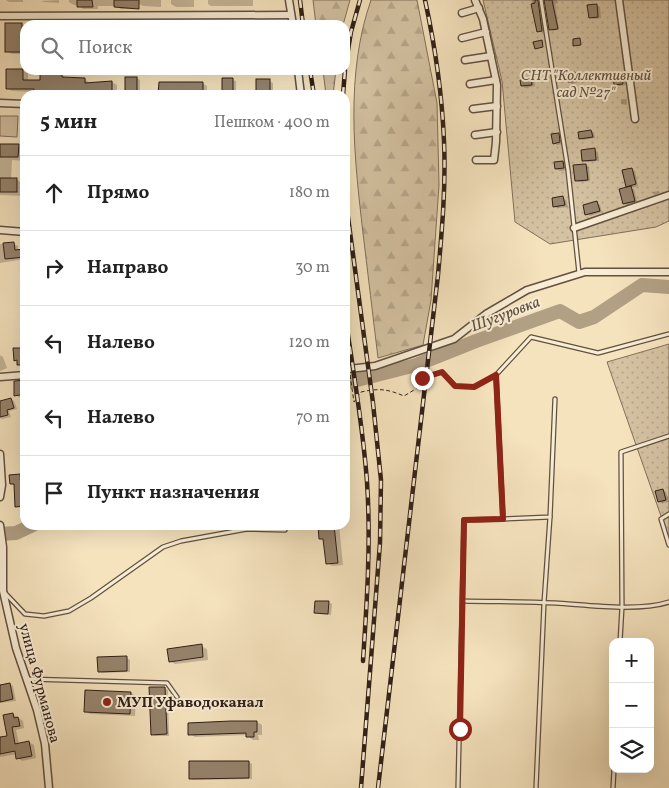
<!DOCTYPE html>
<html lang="ru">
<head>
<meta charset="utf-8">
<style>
	:root { --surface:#fff; --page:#f2f2f2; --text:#222; --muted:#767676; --line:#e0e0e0 }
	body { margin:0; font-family:Vollkorn,serif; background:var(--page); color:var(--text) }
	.controls { position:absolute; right:15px; bottom:15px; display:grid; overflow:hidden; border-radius:10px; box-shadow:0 5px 20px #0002 }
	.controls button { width:45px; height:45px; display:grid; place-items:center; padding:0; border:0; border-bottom:1px solid var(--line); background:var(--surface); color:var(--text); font:25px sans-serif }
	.stop { position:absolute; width:15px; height:15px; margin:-11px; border:4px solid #8f2418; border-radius:50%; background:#fff }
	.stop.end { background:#8f2418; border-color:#fff; box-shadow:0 1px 5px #0008 }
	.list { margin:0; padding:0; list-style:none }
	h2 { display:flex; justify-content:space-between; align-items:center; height:65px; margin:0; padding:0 20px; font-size:21px }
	h2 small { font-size:16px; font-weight:400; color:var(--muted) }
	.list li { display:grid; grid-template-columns:32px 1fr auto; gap:15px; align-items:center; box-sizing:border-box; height:75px; padding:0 20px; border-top:1px solid var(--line) }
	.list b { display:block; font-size:19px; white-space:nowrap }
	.list em { font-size:16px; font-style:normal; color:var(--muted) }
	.icon { flex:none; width:28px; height:28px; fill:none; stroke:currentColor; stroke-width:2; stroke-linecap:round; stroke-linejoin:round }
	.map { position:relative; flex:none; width:669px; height:788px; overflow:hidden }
	.search { position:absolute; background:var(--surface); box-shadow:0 5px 20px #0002; left:20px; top:20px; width:330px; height:55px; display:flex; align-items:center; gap:12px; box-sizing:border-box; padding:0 18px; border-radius:15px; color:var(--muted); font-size:19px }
	.panel { position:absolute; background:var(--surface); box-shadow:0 5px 20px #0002; left:20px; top:90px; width:330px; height:440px; border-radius:15px }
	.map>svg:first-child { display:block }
	.forest { fill:url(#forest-firs); stroke:#82705c }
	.park { fill:#d4c2a2; stroke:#82705c }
	.garden { fill:url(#garden-dots); stroke:#82705c }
	.shadow { fill:#0003 }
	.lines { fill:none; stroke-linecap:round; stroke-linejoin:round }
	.river { stroke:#b2a085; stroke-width:14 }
	.building { fill:#97856e; stroke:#311f17 }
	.lane-casing { stroke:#625041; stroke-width:5.5 }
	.street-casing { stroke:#625041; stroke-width:9 }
	.path { stroke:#311f17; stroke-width:1; stroke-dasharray:4 2.5; stroke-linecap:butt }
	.lane { stroke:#f8edd5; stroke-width:3 }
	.street { stroke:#f8edd5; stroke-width:6 }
	.rail-casing { stroke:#311f17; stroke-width:4.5 }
	.rail { stroke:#f8edd5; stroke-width:2.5; stroke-dasharray:8; stroke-linecap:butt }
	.route { stroke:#8f2418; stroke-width:6 }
	.poi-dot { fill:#8f2418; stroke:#f8edd5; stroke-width:2 }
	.labels { text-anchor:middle; stroke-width:4; stroke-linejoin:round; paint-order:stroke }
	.park-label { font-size:15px; font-style:italic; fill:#625041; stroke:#f8edd5 }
	.street-label { font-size:15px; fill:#311f17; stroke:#f8edd5 }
	.poi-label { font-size:15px; font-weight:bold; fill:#311f17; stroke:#f8edd5; text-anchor:start }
	.water-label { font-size:16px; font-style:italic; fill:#5e4c3e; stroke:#f8edd5 }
</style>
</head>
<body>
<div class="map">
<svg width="669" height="788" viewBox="0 0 669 788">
	<defs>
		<pattern id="forest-firs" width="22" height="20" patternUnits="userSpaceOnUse" patternTransform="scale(1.25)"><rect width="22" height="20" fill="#d4c2a2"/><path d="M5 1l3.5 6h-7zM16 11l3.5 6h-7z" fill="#b6a68b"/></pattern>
		<pattern id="garden-dots" width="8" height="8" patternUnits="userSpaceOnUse" patternTransform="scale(1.25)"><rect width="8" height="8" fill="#d4c2a2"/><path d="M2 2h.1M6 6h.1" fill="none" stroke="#b6a68b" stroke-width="1.8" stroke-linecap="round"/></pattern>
	</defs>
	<rect width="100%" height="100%" fill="#f5e3be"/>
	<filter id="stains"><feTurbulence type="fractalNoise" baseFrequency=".004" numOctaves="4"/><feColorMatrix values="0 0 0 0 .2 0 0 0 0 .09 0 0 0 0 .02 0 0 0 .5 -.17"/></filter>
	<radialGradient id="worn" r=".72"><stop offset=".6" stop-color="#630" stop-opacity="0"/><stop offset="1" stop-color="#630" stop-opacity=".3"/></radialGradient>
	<g class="forest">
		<path d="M313 0H350L343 25H316Z"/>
		<path d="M371 0H417L437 103 439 185 431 300 423 345 378 358C373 316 368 275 363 233 354 156 345 75 371 0Z"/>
		<path d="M323 70H336L333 95H326Z"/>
	</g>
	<path class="park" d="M0 116H18L17 137 0 136Z"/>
	<g class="garden">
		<path d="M483 0H669V221L656 227 550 244 515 222 502 81Z"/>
		<path d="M669 344V539L607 362Z"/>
	</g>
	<g class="shadow">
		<path d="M6 0H23V2H9Z"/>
		<path d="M59 0V3L44 2 41 1Z"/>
		<path d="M69 0H131V9H121L115 6H98V9H83L78 5H74L69 2Z"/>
		<path d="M139 0H161V7L143 6 139 4Z"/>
		<path d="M171 0H194V7H176L171 4Z"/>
		<path d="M208 0H253V6H211L208 4Z"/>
		<path d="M532 0H540L544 32 538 31Z"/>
		<path d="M546 0H557L558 3 555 4 559 29 553 31 550 29Z"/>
		<path d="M596 5 600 7 601 18 593 19 590 17Z"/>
		<path d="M37 22H45L48 25H37Z"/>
		<path d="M6 24H22L25 26V54H12L6 51Z"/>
		<path d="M23 71 28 73V81H41V75H62L67 79H85L90 84 112 82 117 85V95H35V92L12 91 7 88Z"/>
		<path d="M574 73 578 75 579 82 572 84 569 82Z"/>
		<path d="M622 76 625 78 626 85 619 86 616 84Z"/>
		<path d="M137 78 140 80V95H129L126 93Z"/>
		<path d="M531 79 534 81 535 86 525 88 522 86Z"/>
		<path d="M233 80 236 81V95L226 94 223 93Z"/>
		<path d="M269 81 273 83V95H259Z"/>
		<path d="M202 83 207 86V95H160Z"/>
		<path d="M621 99H627V105L621 104Z"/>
		<path d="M591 131 594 133 595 138 583 140 580 138Z"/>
		<path d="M558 134 562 136 563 144 557 145 554 143Z"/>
		<path d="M0 145 18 146 25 150V161L12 160 11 180H17L24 184V196L0 195Z"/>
		<path d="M595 150 598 152 599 161 586 162 583 160Z"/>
		<path d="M563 162 566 164 567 170 560 171 556 169Z"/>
		<path d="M585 165 589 167 590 181 580 182 576 181Z"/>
		<path d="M632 169 635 171 638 186 631 188 634 189 637 202 627 205 624 203 630 188 627 186Z"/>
		<path d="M659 191 660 193 654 195 653 192Z"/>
		<path d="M563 198 566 200 568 207 558 208 555 206Z"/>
		<path d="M597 203 600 205 602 212 590 216 587 214Z"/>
		<path d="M0 244H14L18 246V251L25 250V261V259L0 263Z"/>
		<path d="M0 355 3 357 7 368 0 371Z"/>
		<path d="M25 381V398H21L15 395Z"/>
		<path d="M11 399 14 401 17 409 9 411 11 417 2 419 0 418V402Z"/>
		<path d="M25 435V447L22 445V436Z"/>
		<path d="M19 476 24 478 25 509 17 506 15 486 11 483Z"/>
		<path d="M663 490 666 492 669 502 663 503 659 502Z"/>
		<path d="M319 525H339L343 565 332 566 327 563 325 541 321 538Z"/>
		<path d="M328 602 332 604 331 615 319 614 316 612Z"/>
		<path d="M201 646 207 649 208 660 175 664 170 661Z"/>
		<path d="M126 658 130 660V672L102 673 99 671Z"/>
		<path d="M10 684 13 686 16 701 0 703V686Z"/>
		<path d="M165 688 168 690 169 736H155L152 734Z"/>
		<path d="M131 693 136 696 135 716 90 714 85 711Z"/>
		<path d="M13 714 23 721 24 728 16 730 19 744 29 742 34 745 36 758 22 761 18 758 17 754 0 757V738L8 737Z"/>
		<path d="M257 722 262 725V735H258L259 740H253L247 735 195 737 190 734Z"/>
		<path d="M249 762 252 764V779L193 780 190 778Z"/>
	</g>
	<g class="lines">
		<g class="river">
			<path d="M345 383 416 365 476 341 560 311 579 322 594 317 642 285 669 287"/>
			<path d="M0 534 16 533 33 525"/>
		</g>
	</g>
	<g class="building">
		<path d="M77 0H92L93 7H77Z"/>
		<path d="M114 0H139V9L114 7Z"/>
		<path d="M535 0H538L542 31 537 32 531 4 535 3Z"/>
		<path d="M544 0H552L558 29 549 30Z"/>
		<path d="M597 4 598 17 589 18 587 5Z"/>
		<rect x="5" y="23" width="17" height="29"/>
		<path d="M580 38 581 45 573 46V39Z"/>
		<path d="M542 40 543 47 535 49 533 42Z"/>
		<path d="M6 69H23V80H40V74H62V77L85 78V83L112 81V94L34 95V89H6Z"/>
		<path d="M575 72 576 81 568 82 566 74Z"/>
		<path d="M622 75 623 84 614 85 613 76Z"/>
		<rect x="125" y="77" width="12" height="17"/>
		<path d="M222 78H233V94L222 93Z"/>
		<path d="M531 78 532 85 521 86 520 80Z"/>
		<rect x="256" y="79" width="14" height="16"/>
		<path d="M159 82H203V95H158Z"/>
		<path d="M591 130 593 137 579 139 578 132Z"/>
		<path d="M559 133 560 142 553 144 551 134Z"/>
		<path d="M0 144H19L18 157H0Z"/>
		<path d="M595 148 596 160 582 161 581 150Z"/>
		<path d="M563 161 564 168 555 169 554 162Z"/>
		<path d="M586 164 588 180 575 181 573 165Z"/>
		<path d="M632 168 636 184 626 187 622 170Z"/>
		<rect x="0" y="178" width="17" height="14"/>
		<path d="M631 186 635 201 623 204 619 189Z"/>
		<path d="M563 196 565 205 553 207 552 198Z"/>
		<path d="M597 201 600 211 585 215 583 205Z"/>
		<path d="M14 242 15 250 25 249V257L5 259 3 243Z"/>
		<path d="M13 348H25V365H17V360L14 361Z"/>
		<path d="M25 380V394L14 396V381Z"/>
		<path d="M11 398 14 408 7 410 8 415 0 417V401Z"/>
		<path d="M20 474 21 487H25V506L15 507 14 484H10L9 475Z"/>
		<path d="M663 489 666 500 658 502 655 491Z"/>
		<path d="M318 525H334L338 563 326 564 323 539H319Z"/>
		<path d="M315 601H329L328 614 314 613Z"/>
		<path d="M202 644 203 657 169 662 167 649Z"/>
		<path d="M127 656V671L98 672 97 657Z"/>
		<path d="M10 683 13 699 0 702V685Z"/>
		<path d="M149 687H165L167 734 151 735Z"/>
		<path d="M85 690 131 692 130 714 84 712Z"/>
		<path d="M13 713 14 718 18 717 20 726 12 727 15 744 29 741 32 756 16 759 15 751 0 754V737L7 736 3 715Z"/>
		<path d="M231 721H257V732H254V737H246V733L188 735V723Z"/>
		<path d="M189 761H249V778L189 779Z"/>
	</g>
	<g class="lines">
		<defs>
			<g id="lane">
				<path d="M541 0 568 170 579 273"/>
				<path d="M669 514 661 519 669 545"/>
				<path d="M503 519 550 517 555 399"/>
				<path d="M5 593 25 614 44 616 69 611 91 598 163 547 181 541 247 529 285 530"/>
				<path d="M463 601C493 602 524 601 555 603 588 605 638 612 669 602"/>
				<path d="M620 642 622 607 621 452 669 436"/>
				<path d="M27 679 167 683 177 697"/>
				<path d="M458 788 464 520 503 519 496 375 531 337 598 353 669 334"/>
				<path d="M536 788 544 603 550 517"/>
				<path d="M613 788 614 769"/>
			</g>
			<g id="street">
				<path d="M289 0 293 25"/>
				<path d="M475 0 483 19 497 85 496 142 494 160H476"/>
				<path d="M619 0 635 119"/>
				<path d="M462 13 479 8"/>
				<path d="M0 16 291 15"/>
				<path d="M462 38 486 32"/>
				<path d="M465 60 491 56"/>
				<path d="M298 70 301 95"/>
				<path d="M470 84 496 80"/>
				<path d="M0 103 25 104"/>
				<path d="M473 109 497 106"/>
				<path d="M475 135 497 132"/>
				<path d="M574 228 669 195"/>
				<path d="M0 230 25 232"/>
				<path d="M345 366 349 369 375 366 454 339 486 314 527 290 585 272H669"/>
				<path d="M0 377 25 375"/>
				<path d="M0 454 2 485 0 497"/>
				<path d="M0 525 3 547V591L16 648 37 710 45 744 49 788"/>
			</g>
		</defs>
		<use href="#lane" class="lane-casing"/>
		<use href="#street" class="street-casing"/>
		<path class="path" d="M350 375 354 402 361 392C380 388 387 389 404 396L419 387 422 378 442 372 455 386 474 387 491 378"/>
		<use href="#lane" class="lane"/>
		<use href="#street" class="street"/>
		<defs>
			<g id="rail">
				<path d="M300 0 303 25"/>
				<path d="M345 68 351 32 360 0"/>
				<path d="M310 70 314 95"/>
				<path d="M343 95 345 70"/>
				<path d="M345 195 373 403 381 480 380 543 361 788"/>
				<path d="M345 315C353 370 363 426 367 482 371 541 367 601 363 661"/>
				<path d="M378 788 438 275C442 230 446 186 444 141 442 93 435 46 425 0"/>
			</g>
		</defs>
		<use href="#rail" class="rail-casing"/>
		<use href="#rail" class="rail"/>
	</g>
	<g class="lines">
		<path class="route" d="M422 378 442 372 455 386 474 387 496 375 503 519 464 520 460 729"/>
	</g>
	<circle class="poi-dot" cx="107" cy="702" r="5"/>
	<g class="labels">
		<g class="park-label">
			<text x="586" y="80">СНТ "Коллективный<tspan x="586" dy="17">сад №27"</tspan></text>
		</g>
		<g class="street-label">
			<text transform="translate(40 683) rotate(75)" y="5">улица Фурманова</text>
		</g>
		<g class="poi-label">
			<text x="117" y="707">МУП Уфаводоканал</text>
		</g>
		<g class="water-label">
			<text transform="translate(505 313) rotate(-21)" y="6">Шугуровка</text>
		</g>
	</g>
	<rect width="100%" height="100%" filter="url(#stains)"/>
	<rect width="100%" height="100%" fill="url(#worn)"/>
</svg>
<div class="controls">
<button>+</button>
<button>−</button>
<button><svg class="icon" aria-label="layers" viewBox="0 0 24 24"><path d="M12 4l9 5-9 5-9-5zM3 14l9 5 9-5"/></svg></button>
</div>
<div class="stop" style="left:460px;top:729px"></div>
<div class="stop end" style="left:422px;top:378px"></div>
<div class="search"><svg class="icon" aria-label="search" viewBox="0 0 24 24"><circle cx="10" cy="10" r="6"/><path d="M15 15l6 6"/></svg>Поиск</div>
<section class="panel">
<h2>5 мин<small>Пешком · 400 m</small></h2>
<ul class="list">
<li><svg class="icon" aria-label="ahead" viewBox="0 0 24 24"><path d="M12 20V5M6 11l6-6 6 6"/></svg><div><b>Прямо</b></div><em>180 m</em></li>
<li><svg class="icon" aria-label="right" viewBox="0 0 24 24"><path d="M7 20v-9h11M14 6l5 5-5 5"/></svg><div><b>Направо</b></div><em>30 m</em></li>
<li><svg class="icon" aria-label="left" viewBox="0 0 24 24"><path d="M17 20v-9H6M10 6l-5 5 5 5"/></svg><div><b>Налево</b></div><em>120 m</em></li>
<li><svg class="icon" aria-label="left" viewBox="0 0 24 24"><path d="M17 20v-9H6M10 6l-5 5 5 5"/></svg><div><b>Налево</b></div><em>70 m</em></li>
<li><svg class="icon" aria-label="arrive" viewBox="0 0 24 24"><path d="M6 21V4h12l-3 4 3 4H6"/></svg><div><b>Пункт назначения</b></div></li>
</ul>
</section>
</div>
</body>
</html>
